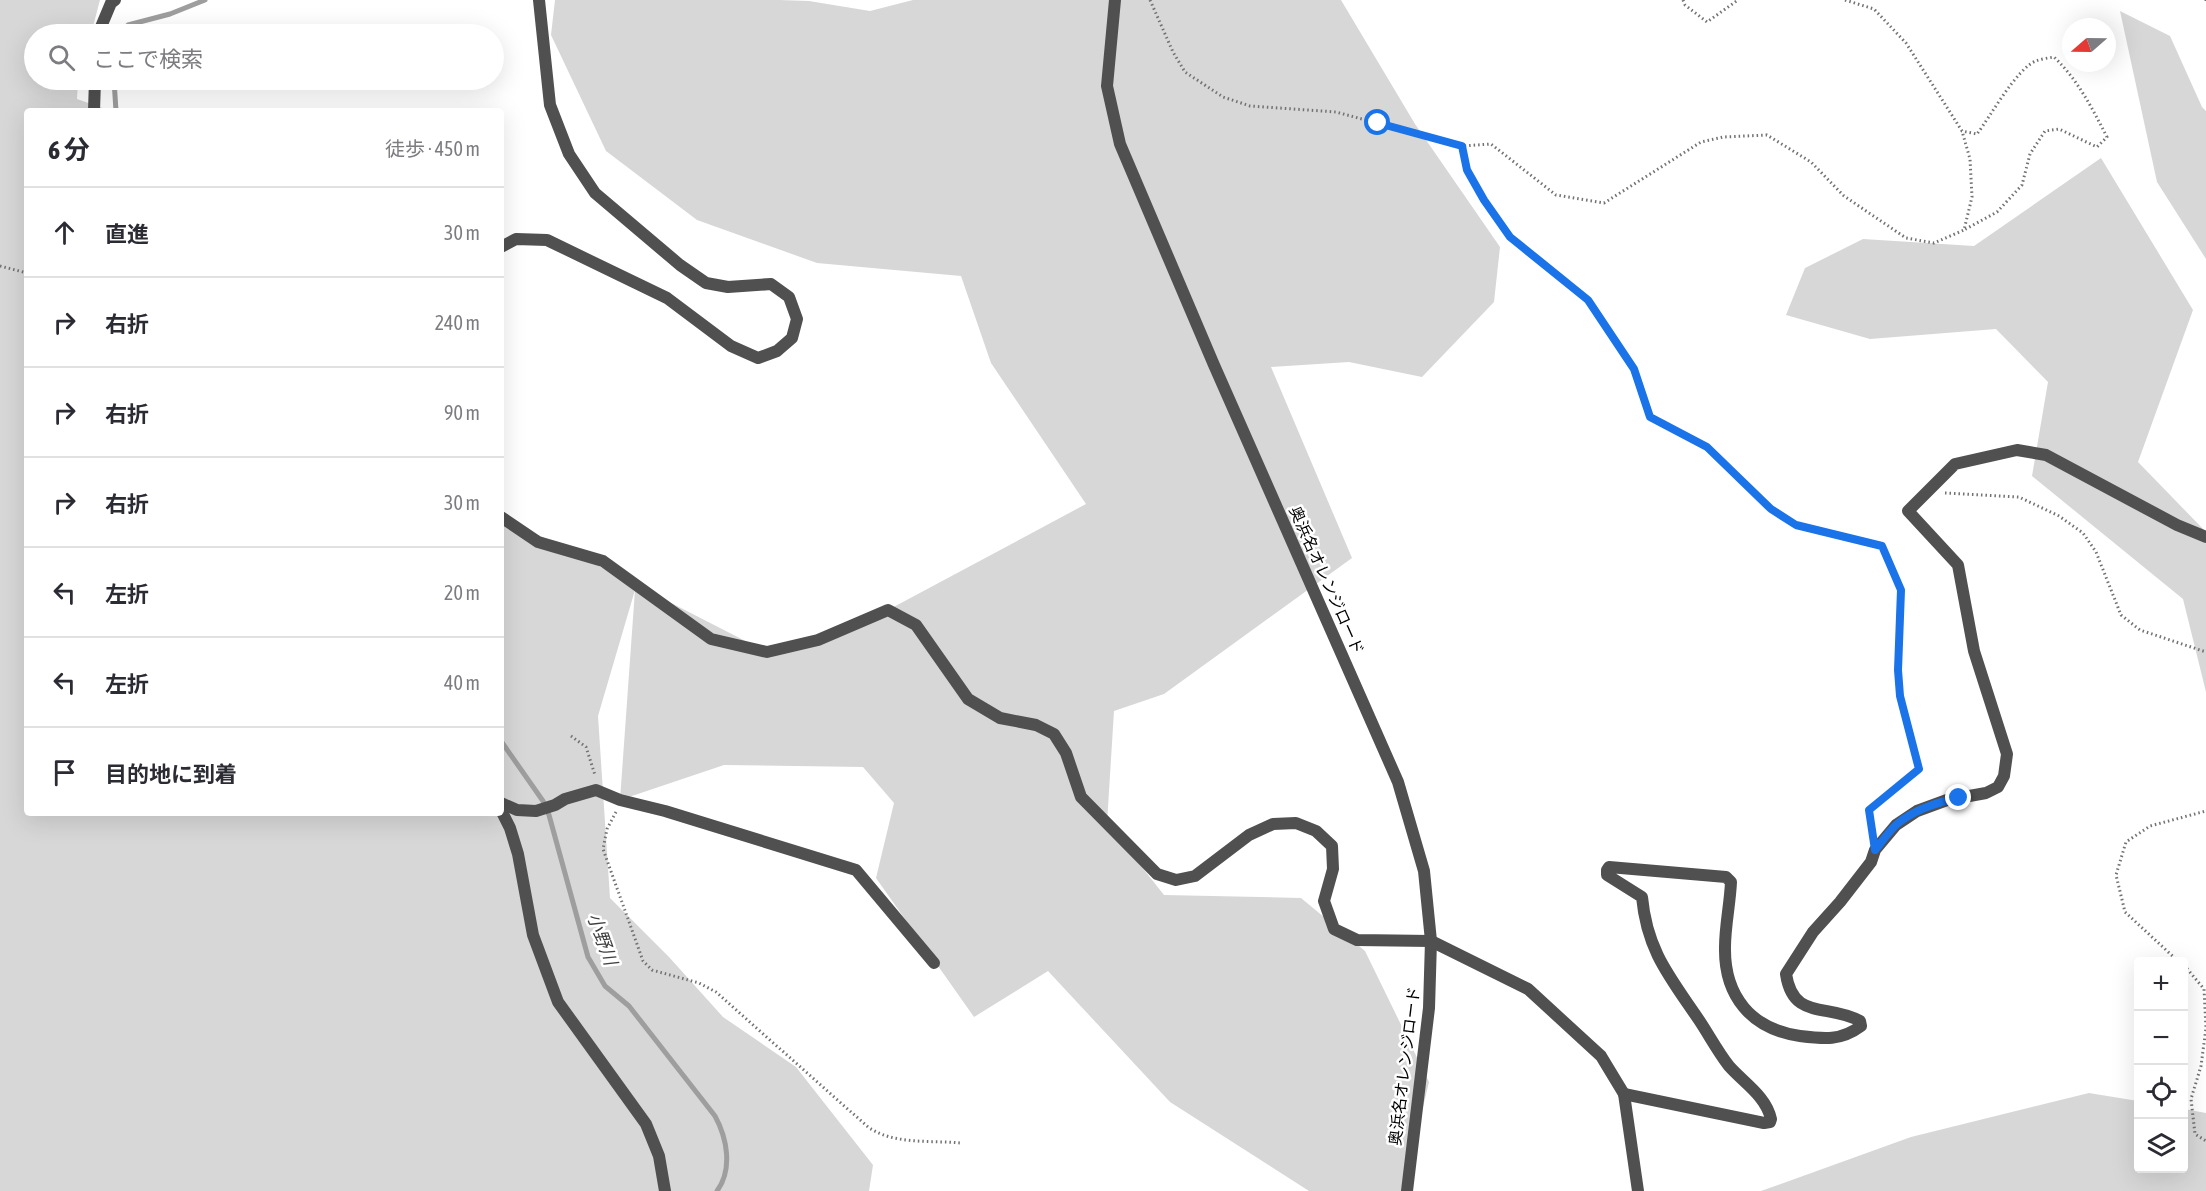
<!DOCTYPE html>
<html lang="ja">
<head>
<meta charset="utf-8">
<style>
	:root { --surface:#fff; --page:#f2f2f3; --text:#2b2b33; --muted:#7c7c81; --line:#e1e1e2 }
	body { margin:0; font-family:"Asap Condensed","Noto Sans JP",sans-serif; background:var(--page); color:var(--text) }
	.controls { position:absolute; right:18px; bottom:18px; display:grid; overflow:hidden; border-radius:6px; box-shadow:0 6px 24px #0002 }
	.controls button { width:54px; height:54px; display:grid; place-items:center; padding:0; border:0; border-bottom:2px solid var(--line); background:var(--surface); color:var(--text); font:30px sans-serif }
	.compass { position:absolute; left:2062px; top:18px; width:54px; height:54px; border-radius:50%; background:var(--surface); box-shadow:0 6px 24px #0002; rotate:250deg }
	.stop { position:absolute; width:18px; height:18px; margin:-14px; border:4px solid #1a73e8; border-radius:50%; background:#fff }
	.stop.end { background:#1a73e8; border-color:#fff; box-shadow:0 2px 6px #0008 }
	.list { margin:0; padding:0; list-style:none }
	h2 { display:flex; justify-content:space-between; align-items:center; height:78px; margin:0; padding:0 24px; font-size:26px }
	h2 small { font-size:20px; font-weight:400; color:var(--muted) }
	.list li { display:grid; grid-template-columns:39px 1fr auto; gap:18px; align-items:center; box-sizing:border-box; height:90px; padding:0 24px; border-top:2px solid var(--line) }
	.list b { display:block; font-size:22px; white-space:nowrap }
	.list em { font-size:20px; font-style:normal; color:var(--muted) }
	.icon { flex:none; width:33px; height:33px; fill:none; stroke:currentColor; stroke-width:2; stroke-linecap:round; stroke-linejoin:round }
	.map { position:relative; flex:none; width:2206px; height:1191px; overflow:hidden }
	.search { position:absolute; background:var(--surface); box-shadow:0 6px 24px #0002; left:24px; top:24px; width:480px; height:66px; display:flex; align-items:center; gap:15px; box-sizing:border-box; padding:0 21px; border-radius:33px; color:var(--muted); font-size:22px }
	.panel { position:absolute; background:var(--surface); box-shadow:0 6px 24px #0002; left:24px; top:108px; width:480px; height:708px; border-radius:6px }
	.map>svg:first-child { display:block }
	.green { fill:#d7d7d7 }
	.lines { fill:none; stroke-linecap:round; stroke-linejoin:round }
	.stream { stroke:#9e9e9e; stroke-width:5 }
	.path { stroke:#727272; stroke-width:3; stroke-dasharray:1.5 3; stroke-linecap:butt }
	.minor { stroke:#505050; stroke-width:12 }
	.tertiary { stroke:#505050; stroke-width:12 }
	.route { stroke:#1a73e8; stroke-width:8 }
	.labels { text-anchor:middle; stroke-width:5; stroke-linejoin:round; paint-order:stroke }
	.street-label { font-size:16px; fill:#000; stroke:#fff }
	.water-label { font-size:18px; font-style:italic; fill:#3f3f3f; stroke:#fff }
</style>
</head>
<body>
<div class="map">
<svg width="2206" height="1191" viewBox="0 0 2206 1191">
	<rect width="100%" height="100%" fill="#fff"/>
	<g class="green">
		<path d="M0 0H100L91 34H34V80H78L77 99 111 111H27V813H501V516L767 652 888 610 1086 504 991 363 961 276 817 263 697 220 606 151 551 35 555 0H779L809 1 870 11 913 0H1341L1415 124 1500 247 1494 302 1422 377 1349 362 1271 367 1352 558 1164 694 1114 711 1107 823 1164 895 1301 898 1365 951 1429 1082 1403 1191H1309L1170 1102 1048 971 974 1017 876 878 894 803 863 767 724 765 620 800 635 590 598 716 610 898 669 957 723 1017 796 1067 873 1165 869 1191H0Z"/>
		<path d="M2120 11 2170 36 2202 107 2206 111V259L2157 182Z"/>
		<path d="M2101 158 2193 310 2138 462 2206 532V692L2183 599 2032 476 2048 382 1996 329 1870 339 1786 315 1805 268 1863 239 1974 246Z"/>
		<path d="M2089 1093 2138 1101V1168H2184V1109L2206 1113V1191H1761L1911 1137Z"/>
	</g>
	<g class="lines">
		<g class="stream">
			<path d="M118 34 128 25 170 14 205 0"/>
			<path d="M114 80 116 111"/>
			<path d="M501 741 543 801 549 815 588 957 605 986 629 1006 715 1116C727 1138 733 1169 717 1191"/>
		</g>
		<g class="path">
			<path d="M1150 0 1173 52 1185 72 1223 97 1250 106 1336 112 1462 146 1491 144 1556 195 1604 203 1701 142 1723 137 1767 135 1811 162 1844 196 1906 238 1934 243 1964 230 1972 197 1970 159 1962 131"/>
			<path d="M1683 0 1685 5 1707 22 1738 0"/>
			<path d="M1845 0 1874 9 1906 43 1962 131 1977 134C1990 117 2017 68 2036 61 2041 59 2048 58 2054 57 2078 80 2092 108 2107 137L2097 147 2059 129 2045 131 2030 154 2022 185 1997 212 1964 230"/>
			<path d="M2206 0V1"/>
			<path d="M1462 146 1467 170 1484 200 1510 237 1588 300 1634 369 1650 417 1707 447 1771 509 1796 525 1883 546 1901 590 1898 670 1900 696 1919 769 1869 810 1872 830"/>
			<path d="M0 266 27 273"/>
			<path d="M1945 493 2019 497 2059 516 2083 533 2096 552 2121 615 2140 630 2206 652"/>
			<path d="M571 736 586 747 595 775"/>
			<path d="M616 812 607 829 603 849 643 961 652 970 699 983 716 992 868 1127C894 1145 929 1140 960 1143"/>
			<path d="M2179 962 2125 912 2116 875 2126 842 2150 826 2206 811"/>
			<path d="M2184 965 2204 989 2206 1028 2201 1066 2191 1099 2195 1134 2206 1141"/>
		</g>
		<g class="minor">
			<path d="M98 34 111 3 115 0"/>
			<path d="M94 111 95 80"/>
			<path d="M501 247 516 239 547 240 667 298 731 346 758 358 777 351 792 338 797 319 789 297 771 284 728 287 706 283 680 265 595 193 569 154 550 105 539 0"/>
			<path d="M501 517 538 542 603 561 711 639 767 652 818 640 888 610 916 625 968 699 1000 718 1036 725 1054 734 1066 753 1081 797 1157 874 1176 880 1195 876 1249 835 1273 824 1296 823 1316 831 1332 846 1333 869 1324 901 1334 929 1357 940 1431 941 1528 989 1601 1056 1624 1094 1638 1191"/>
			<path d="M501 803 517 810 536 811 555 805 565 799 596 790 620 800 665 811 856 870 934 963"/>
			<path d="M501 810 510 828 518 854 533 935 558 1002 646 1124 659 1156 665 1191"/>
			<path d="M1624 1094 1764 1123 1770 1122 1771 1119C1766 1096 1744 1083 1729 1066 1718 1052 1709 1035 1699 1020 1670 977 1647 951 1642 897L1607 875V870L1609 867 1726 877 1731 882C1730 904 1725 926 1725 947 1724 996 1751 1029 1800 1036 1824 1039 1841 1041 1861 1026L1860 1021C1828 1003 1793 1021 1786 974L1813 932 1840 902 1871 862 1875 850 1896 825 1917 811 1947 800 1986 793 1998 787 2004 776 2007 754 1974 651 1958 565 1908 511 1955 464 2017 450 2046 455 2177 525 2206 537"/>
		</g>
		<path class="tertiary" d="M1115 0 1107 86 1120 144 1214 365 1398 782 1424 871 1431 941 1429 1008 1407 1191"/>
	</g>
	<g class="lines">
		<path class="route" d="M1378 123 1462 146 1467 170 1484 200 1510 237 1588 300 1634 369 1650 417 1707 447 1771 509 1796 525 1882 546 1901 590 1898 670 1900 696 1919 769 1869 810 1875 850C1882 842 1889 831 1897 824 1914 810 1938 802 1959 798"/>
	</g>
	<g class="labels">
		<g class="street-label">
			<text transform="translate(1327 580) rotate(66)" y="6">奥浜名オレンジロード</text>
			<text transform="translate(1404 1066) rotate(-83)" y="6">奥浜名オレンジロード</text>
		</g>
		<g class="water-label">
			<text transform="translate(602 939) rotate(70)" y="6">小野川</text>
		</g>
	</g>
</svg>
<div class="controls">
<button>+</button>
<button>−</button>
<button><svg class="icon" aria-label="locate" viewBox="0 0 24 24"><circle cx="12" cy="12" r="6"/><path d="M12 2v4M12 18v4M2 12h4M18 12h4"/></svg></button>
<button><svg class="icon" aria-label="layers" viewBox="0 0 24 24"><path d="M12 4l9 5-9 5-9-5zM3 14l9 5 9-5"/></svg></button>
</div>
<svg class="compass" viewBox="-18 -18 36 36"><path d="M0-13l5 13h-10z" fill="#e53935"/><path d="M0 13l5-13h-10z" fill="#7c7c81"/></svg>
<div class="stop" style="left:1378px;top:123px"></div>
<div class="stop end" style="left:1959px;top:798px"></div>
<div class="search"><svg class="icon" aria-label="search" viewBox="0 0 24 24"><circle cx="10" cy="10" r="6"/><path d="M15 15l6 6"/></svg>ここで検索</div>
<section class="panel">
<h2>6 分<small>徒歩 · 450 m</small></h2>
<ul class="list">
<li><svg class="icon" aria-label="ahead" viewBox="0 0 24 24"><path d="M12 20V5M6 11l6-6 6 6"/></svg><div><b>直進</b></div><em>30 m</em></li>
<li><svg class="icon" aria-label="right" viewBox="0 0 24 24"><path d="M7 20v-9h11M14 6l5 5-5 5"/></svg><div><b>右折</b></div><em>240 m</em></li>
<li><svg class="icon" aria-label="right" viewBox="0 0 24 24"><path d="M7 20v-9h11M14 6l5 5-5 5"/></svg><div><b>右折</b></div><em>90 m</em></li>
<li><svg class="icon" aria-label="right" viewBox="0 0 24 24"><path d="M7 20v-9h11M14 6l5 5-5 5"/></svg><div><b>右折</b></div><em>30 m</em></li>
<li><svg class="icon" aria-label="left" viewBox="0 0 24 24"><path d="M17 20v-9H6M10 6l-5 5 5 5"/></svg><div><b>左折</b></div><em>20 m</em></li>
<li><svg class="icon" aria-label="left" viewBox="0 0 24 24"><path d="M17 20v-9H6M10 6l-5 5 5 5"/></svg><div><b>左折</b></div><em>40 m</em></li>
<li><svg class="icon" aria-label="arrive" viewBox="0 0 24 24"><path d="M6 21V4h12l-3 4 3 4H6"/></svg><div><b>目的地に到着</b></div></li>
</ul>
</section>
</div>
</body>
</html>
